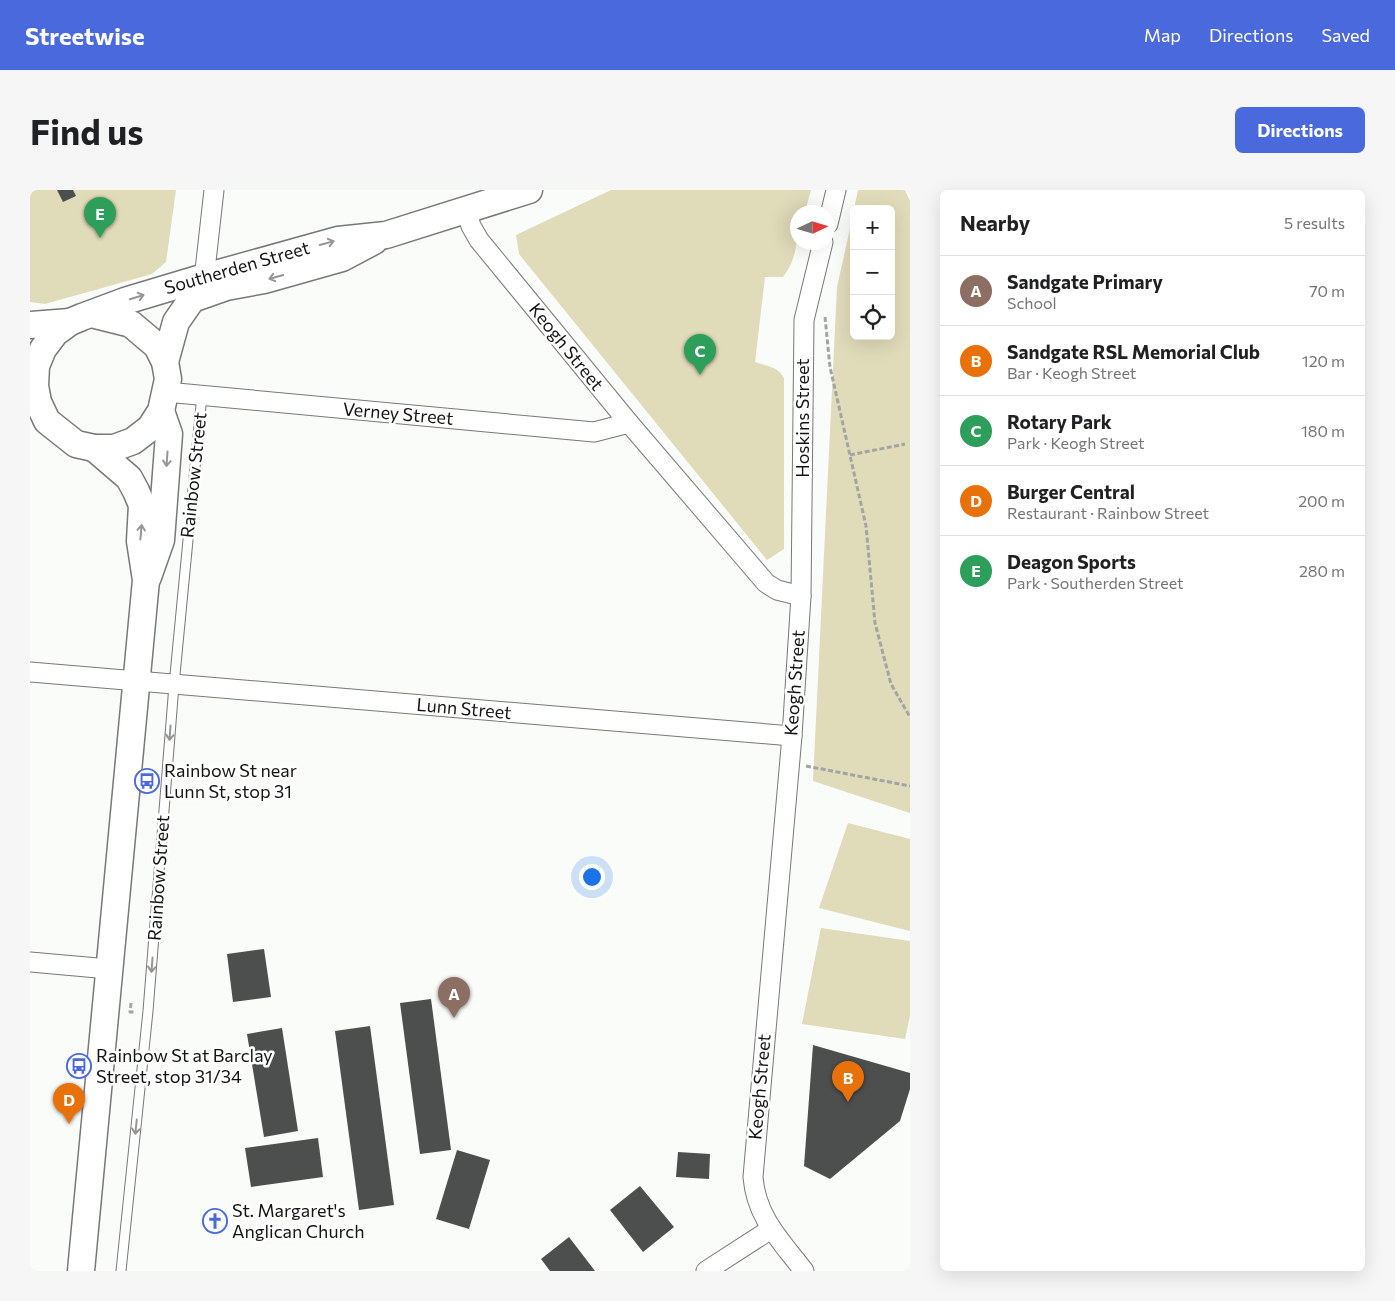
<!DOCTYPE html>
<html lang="en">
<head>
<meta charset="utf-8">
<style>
	:root { --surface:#fff; --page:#f6f6f6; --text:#202124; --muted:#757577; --line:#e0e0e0; --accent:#4a69dd }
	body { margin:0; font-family:Commissioner,sans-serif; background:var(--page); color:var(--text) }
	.controls { position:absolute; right:15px; top:15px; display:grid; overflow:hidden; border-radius:8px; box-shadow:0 5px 20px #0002 }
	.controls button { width:45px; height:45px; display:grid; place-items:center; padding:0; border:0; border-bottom:1px solid var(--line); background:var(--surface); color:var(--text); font:25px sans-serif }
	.compass { position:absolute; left:760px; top:15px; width:45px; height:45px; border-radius:50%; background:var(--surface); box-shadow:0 5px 20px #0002; rotate:86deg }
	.you { position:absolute; left:561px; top:686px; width:18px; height:18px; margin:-12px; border:4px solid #fff; border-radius:50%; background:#1a73e8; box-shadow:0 0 0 8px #1a73e833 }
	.badge { display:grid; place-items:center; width:32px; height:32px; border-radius:50%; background:var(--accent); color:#fff; font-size:16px; font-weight:700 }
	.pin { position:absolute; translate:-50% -41px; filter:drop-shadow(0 1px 2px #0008) }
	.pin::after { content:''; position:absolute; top:26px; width:18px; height:15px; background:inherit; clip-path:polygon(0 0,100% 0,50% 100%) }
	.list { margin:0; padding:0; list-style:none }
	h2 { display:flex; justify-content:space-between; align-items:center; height:65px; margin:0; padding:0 20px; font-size:21px }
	h2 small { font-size:16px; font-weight:400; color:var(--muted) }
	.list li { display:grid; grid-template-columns:32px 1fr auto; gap:15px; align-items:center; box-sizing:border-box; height:70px; padding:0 20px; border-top:1px solid var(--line) }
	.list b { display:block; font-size:19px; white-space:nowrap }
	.list p { margin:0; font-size:16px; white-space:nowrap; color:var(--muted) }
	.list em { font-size:16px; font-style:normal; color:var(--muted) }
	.icon { flex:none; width:28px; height:28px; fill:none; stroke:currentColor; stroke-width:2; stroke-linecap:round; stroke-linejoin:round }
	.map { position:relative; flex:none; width:880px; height:1081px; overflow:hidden; border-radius:8px }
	header { display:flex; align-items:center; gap:30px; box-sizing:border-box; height:70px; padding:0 25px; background:var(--accent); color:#fff }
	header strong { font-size:24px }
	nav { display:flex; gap:28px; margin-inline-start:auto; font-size:18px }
	.intro { display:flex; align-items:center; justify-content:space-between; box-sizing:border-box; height:120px; padding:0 30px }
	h1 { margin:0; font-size:35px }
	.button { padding:12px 22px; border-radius:8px; background:var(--accent); color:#fff; font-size:18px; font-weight:700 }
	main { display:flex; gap:30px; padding:0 30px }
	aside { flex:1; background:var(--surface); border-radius:8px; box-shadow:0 5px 20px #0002 }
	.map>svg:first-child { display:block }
	.green { fill:#e0dbb9 }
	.building { fill:#4c4f4e }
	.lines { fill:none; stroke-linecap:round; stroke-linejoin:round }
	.service-casing { stroke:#767977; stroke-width:11 }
	.minor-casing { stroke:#767977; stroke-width:21 }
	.secondary-casing { stroke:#767977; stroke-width:29 }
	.path { stroke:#a3a5a3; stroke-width:3; stroke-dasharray:5 2.5; stroke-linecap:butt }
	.service { stroke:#fff; stroke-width:9 }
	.minor { stroke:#fff; stroke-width:19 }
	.secondary { stroke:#fff; stroke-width:26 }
	.oneway { stroke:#959595 }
	.labels { text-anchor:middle; stroke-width:5; stroke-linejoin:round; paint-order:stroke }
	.street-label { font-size:18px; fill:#131413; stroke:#fff }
	.poi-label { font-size:18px; fill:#131413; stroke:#fff; text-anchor:start }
</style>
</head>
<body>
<header>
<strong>Streetwise</strong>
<nav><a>Map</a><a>Directions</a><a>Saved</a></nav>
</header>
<div class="intro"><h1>Find us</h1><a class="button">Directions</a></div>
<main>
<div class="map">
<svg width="880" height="1081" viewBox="0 0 880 1081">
	<rect width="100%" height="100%" fill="#f9fcf9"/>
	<g class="green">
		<path d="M0 0H146L136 72 122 84 15 114 0 112Z"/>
		<path d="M581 0H781L775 22H768C768 46 768 68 753 87H735L725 172C736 176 748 176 754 188V359L737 370 489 64 486 45Z"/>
		<path d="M828 0H875L880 11V623L783 591 807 97 824 21V146H861V19H824Z"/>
		<path d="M818 633 880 649V741L789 718Z"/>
		<path d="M791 738 880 751V826L875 849 772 834Z"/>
	</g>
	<g class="building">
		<path d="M27 0H43L46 6 33 12Z"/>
		<path d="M234 759 241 807 203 812 197 764Z"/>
		<path d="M401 809 421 960 390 964 370 813Z"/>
		<path d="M340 836 364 1015 329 1020 305 841Z"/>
		<path d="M252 838 268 941 234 947 217 844Z"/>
		<path d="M783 855 880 883V899L870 931 800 989 774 976Z"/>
		<path d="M288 948 293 987 221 997 215 958Z"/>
		<path d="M427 960 460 970 439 1039 406 1029Z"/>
		<path d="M648 962 680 964 679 989 646 987Z"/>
		<path d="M610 996 644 1037 613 1062 580 1020Z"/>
		<path d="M539 1047 565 1081H520L511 1069Z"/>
	</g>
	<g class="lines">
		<defs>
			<path id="service" d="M91 1081 118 821 144 495 172 205"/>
			<g id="minor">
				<path d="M436 20 441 36 449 50 599 233 736 393 747 400 771 406"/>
				<path d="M798 34 806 0"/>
				<path d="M173 98 184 0"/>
				<path d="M136 202 564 242 599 233"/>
				<path d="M0 482 762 546"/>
				<path d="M0 772 79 779"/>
				<path d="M676 1081 741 1039"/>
				<path d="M774 1081C751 1051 726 1027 723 987L762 546 771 406 774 130 793 52"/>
			</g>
			<g id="secondary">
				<path d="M61 124 101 134 127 156 135 172 138 189 131 221 120 238 103 251 84 258H64L46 254 17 231 8 212 5 196 6 176 13 159 25 143 40 132 52 127 95 111 175 87 308 50 356 45 499 0"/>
				<path d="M0 135 40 132"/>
				<path d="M135 172 146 132 162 109 196 97 234 90 312 68 344 51"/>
				<path d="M118 387 131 350 139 244 131 221"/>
				<path d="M51 1081 116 390 110 351 112 315 106 301 99 288 64 258"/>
			</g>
		</defs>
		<use href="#service" class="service-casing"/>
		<use href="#minor" class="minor-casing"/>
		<use href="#secondary" class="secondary-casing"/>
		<g class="path">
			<path d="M795 127 800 177 836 336 845 433 861 494 880 527"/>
			<path d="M820 265 875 254"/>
			<path d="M776 576 880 596"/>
			<path d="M101 813 100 822H106"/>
		</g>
		<use href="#service" class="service"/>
		<use href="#minor" class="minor"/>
		<use href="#secondary" class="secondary"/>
	</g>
	<defs><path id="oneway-shaft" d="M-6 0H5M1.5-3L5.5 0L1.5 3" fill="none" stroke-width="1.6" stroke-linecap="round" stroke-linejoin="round" transform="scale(1.25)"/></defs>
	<g class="oneway">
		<use href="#oneway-shaft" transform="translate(297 53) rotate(-15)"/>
		<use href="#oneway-shaft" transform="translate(246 87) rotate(164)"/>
		<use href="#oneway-shaft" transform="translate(107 107) rotate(-17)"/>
		<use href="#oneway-shaft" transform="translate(137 269) rotate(94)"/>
		<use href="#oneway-shaft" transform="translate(111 342) rotate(-85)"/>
		<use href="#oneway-shaft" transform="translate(140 543) rotate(94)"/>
		<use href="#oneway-shaft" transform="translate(122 775) rotate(94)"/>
		<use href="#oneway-shaft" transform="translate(106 937) rotate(96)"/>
	</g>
	<defs>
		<symbol id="bus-ring" viewBox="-11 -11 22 22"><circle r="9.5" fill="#fff" stroke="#4a69dd" stroke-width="1.5"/><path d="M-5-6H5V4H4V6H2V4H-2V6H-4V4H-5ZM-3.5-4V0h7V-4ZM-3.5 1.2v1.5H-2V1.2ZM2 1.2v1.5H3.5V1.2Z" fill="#4a69dd"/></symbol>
		<symbol id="church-ring" viewBox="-11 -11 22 22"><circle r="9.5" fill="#fff" stroke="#4a69dd" stroke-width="1.5"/><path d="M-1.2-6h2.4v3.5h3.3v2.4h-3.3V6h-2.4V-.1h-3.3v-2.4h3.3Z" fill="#4a69dd"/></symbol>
	</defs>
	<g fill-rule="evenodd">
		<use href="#bus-ring" x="103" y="577" width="28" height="28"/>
		<use href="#bus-ring" x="35" y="862" width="28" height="28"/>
		<use href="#church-ring" x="171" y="1017" width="28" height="28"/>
	</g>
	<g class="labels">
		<g class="street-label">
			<text transform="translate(207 78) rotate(-16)" y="6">Southerden Street</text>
			<text transform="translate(536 157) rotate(51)" y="6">Keogh Street</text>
			<text transform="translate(368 224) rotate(5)" y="6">Verney Street</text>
			<text transform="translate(773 228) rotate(-90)" y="6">Hoskins Street</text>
			<text transform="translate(164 285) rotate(-84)" y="6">Rainbow Street</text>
			<text transform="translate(765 493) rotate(-86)" y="6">Keogh Street</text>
			<text transform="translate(434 519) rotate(5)" y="6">Lunn Street</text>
			<text transform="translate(129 688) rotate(-86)" y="6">Rainbow Street</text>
			<text transform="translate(730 897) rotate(-85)" y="6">Keogh Street</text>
		</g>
		<g class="poi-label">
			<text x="134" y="587">Rainbow St near<tspan x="134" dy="21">Lunn St, stop 31</tspan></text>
			<text x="66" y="872">Rainbow St at Barclay<tspan x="66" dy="21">Street, stop 31/34</tspan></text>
			<text x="202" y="1027">St. Margaret's<tspan x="202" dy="21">Anglican Church</tspan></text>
		</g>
	</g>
</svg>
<div class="controls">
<button>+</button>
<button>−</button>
<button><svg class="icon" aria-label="locate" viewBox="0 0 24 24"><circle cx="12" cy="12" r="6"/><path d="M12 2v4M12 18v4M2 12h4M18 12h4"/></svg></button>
</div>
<svg class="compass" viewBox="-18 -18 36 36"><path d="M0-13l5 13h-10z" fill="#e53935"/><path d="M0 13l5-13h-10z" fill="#757577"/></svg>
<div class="you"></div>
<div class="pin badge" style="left:424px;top:828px;background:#8d6e63">A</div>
<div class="pin badge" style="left:818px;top:912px;background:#e8710a">B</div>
<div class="pin badge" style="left:670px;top:185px;background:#2e9e5b">C</div>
<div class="pin badge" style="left:39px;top:934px;background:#e8710a">D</div>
<div class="pin badge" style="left:70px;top:48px;background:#2e9e5b">E</div>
</div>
<aside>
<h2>Nearby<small>5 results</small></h2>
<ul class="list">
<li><span class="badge" style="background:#8d6e63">A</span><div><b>Sandgate Primary</b><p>School</p></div><em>70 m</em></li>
<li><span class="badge" style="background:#e8710a">B</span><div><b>Sandgate RSL Memorial Club</b><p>Bar · Keogh Street</p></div><em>120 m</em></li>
<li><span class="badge" style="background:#2e9e5b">C</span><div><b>Rotary Park</b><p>Park · Keogh Street</p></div><em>180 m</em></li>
<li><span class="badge" style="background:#e8710a">D</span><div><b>Burger Central</b><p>Restaurant · Rainbow Street</p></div><em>200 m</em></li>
<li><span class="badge" style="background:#2e9e5b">E</span><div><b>Deagon Sports</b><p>Park · Southerden Street</p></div><em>280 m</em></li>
</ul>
</aside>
</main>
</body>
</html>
